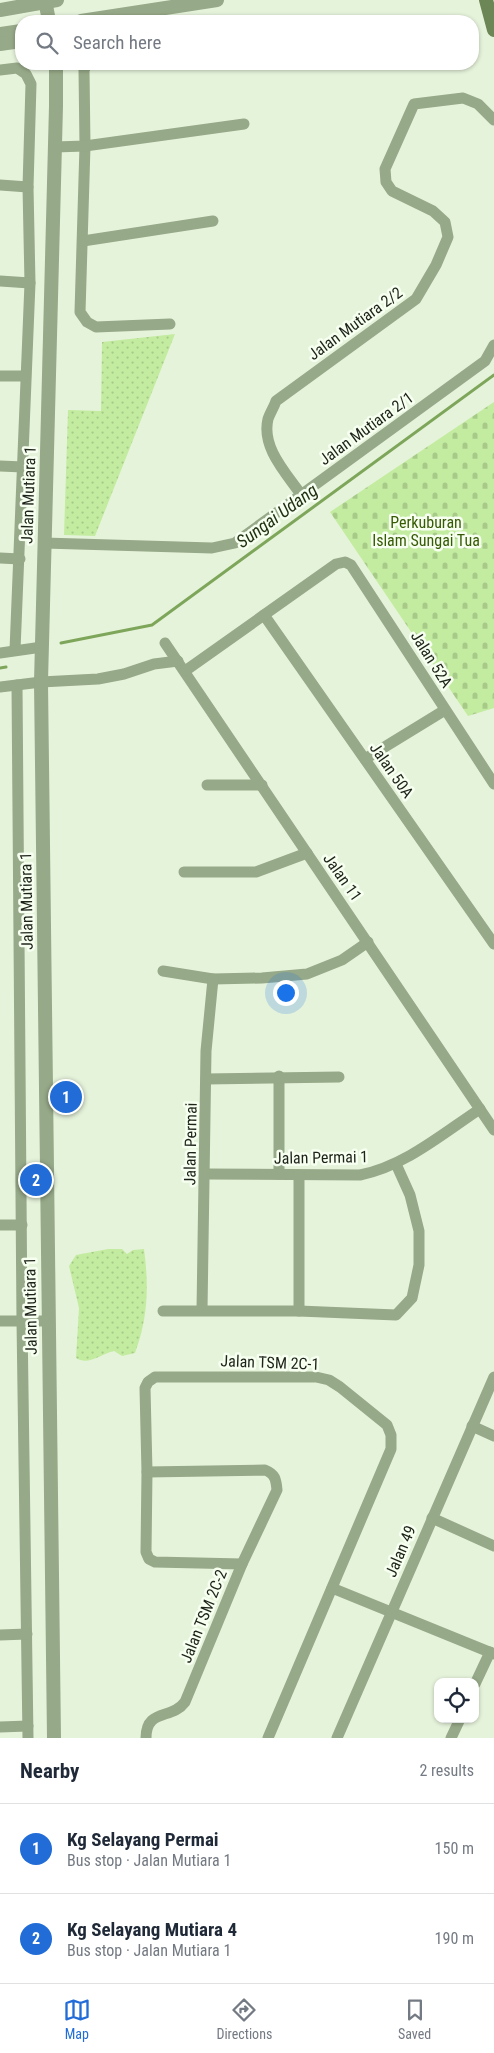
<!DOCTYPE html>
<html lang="en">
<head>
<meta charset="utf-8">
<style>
	:root { --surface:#fff; --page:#f2f2f3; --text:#1f2937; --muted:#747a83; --line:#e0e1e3; --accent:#216cd7 }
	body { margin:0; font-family:"Roboto Condensed",sans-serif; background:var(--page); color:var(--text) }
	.controls { position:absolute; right:15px; bottom:15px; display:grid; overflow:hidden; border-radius:10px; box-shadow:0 1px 4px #0004 }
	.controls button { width:45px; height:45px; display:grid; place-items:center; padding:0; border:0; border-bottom:1px solid var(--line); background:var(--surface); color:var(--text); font:25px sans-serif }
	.you { position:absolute; left:285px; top:992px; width:18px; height:18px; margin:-12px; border:4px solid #fff; border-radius:50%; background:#1a73e8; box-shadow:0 0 0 8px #1a73e833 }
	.badge { display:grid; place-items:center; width:32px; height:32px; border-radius:50%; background:var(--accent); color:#fff; font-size:16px; font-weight:700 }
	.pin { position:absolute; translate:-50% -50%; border:2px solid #fff; box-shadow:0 1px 5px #0006 }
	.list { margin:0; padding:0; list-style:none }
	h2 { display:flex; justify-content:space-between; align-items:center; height:65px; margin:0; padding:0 20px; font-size:21px }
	h2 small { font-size:16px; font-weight:400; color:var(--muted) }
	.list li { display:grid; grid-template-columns:32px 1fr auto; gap:15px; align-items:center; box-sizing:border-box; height:90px; padding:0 20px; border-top:1px solid var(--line) }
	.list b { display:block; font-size:19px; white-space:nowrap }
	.list p { margin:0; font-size:16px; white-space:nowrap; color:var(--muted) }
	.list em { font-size:16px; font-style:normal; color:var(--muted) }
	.icon { flex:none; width:28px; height:28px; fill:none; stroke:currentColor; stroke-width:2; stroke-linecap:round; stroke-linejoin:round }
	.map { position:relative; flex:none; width:494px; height:1738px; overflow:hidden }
	.search { position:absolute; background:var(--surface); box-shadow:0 1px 4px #0004; left:15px; right:15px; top:15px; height:55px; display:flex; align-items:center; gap:12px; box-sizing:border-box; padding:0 18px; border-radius:20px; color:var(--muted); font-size:19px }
	.sheet { height:245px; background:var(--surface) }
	nav { display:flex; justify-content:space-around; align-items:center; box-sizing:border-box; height:70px; border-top:1px solid var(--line); background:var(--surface); font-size:14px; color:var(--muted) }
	nav a { display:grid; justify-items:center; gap:2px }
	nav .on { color:var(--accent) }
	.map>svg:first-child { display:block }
	.cemetery { fill:url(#cemetery-stones) }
	.park { fill:url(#park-dots) }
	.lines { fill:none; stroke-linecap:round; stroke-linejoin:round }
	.stream { stroke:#7ea65a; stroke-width:3 }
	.minor { stroke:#96a988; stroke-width:11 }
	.tertiary { stroke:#96a988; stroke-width:14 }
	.secondary { stroke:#6d8656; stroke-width:14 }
	.labels { text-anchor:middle; stroke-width:5; stroke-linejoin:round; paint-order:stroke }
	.street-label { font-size:16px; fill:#1d2219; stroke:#f6fff0 }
	.park-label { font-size:16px; fill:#375b04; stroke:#f6fff0 }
	.water-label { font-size:18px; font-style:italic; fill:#1f2f0f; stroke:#f6fff0 }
</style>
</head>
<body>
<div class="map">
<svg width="494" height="1738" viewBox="0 0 494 1738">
	<defs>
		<pattern id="cemetery-stones" width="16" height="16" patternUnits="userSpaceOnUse" patternTransform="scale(1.25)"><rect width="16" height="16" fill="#c3eca0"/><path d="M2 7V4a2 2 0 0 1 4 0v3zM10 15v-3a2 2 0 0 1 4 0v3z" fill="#a7ca89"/></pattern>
		<pattern id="park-dots" width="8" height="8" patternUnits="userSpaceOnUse" patternTransform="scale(1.25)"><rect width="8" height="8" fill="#c3eca0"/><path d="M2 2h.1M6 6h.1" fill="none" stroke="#a7ca89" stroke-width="1.8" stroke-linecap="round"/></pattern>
	</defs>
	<rect width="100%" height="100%" fill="#e6f3db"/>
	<path class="cemetery" d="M494 402V708L468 716 330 512Z"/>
	<g class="park">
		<path d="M175 334 95 536 64 535 68 410 101 411 102 342Z"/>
		<path d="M108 1249H122L127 1254 133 1250 144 1249C149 1286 148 1318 135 1353L122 1356 114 1351C101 1354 88 1366 76 1358L79 1308 69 1266 76 1255Z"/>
	</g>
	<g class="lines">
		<g class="stream">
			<path d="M61 643 152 625 494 375"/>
			<path d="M0 668 6 667"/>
		</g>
		<g class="minor">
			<path d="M87 64 84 70 85 146 80 312 87 322 96 327 170 324"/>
			<path d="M0 70 17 68 26 74 31 84 28 187 30 283 15 650"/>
			<path d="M55 147 85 146 244 124"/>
			<path d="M0 185 28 187"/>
			<path d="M83 241 213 221"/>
			<path d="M0 281 30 283"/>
			<path d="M0 376H25"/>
			<path d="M0 466 23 467"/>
			<path d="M302 496C287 474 261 448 268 419 270 413 274 407 276 401L416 299 436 265 448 237 445 222 433 211 392 191 386 182 385 169 414 104 463 98 478 104 494 120"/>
			<path d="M44 543 212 548 235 543 485 361 494 345"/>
			<path d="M0 558 20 559"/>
			<path d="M264 615 494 944"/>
			<path d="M165 643 494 1130"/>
			<path d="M0 653 42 647"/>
			<path d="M185 671 336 564 345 562 351 565 494 784"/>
			<path d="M17 685 22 1321 28 1738"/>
			<path d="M0 687 41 682 98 679 124 674 154 664 178 661"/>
			<path d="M365 759 445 710"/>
			<path d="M207 785H262"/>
			<path d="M184 872H256L307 853"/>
			<path d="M163 971 213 979 262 978 307 974 342 960 368 942"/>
			<path d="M279 1076V1174"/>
			<path d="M206 1079 339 1077"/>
			<path d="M206 1174 360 1175C405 1166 442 1134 480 1109"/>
			<path d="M0 1225H22"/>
			<path d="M202 1310 206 1051 213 979"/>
			<path d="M163 1311H299L396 1315 412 1298 419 1265V1231L410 1195 396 1164"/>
			<path d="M299 1311V1175"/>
			<path d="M0 1321H48"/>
			<path d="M472 1426 494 1436"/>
			<path d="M432 1518 494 1546"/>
			<path d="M242 1564 155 1562 149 1559 146 1552 147 1472 145 1388 148 1382 155 1377H316L329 1380 340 1387 387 1425 391 1435V1449L268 1738"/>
			<path d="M332 1588 494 1654"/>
			<path d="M0 1635 27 1634"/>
			<path d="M475 1684 490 1652"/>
			<path d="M0 1727 28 1726"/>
			<path d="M146 1738C146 1708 172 1720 185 1702L242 1564 277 1490C276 1479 275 1474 265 1470L147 1472"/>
			<path d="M337 1738 494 1377"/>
			<path d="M451 1738 460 1719"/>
		</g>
		<g class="tertiary">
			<path d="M45 0 49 21"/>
			<path d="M0 10 57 0"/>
			<path d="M81 21 217 0"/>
			<path d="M0 34 21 31"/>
			<path d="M0 44 21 41"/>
			<path d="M54 1738 41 682 56 106V64"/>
		</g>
		<path class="secondary" d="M486 0 494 30"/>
	</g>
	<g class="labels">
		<g class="street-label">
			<text transform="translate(355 323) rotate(-36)" y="6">Jalan Mutiara 2/2</text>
			<text transform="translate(366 428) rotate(-36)" y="6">Jalan Mutiara 2/1</text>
			<text transform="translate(28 495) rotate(-88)" y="6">Jalan Mutiara 1</text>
			<text transform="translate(432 659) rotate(58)" y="6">Jalan 52A</text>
			<text transform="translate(392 770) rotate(55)" y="6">Jalan 50A</text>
			<text transform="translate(343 877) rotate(55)" y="6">Jalan 11</text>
			<text transform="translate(26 901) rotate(-91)" y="6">Jalan Mutiara 1</text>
			<text transform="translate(190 1144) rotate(-89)" y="6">Jalan Permai</text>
			<text transform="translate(321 1157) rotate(-1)" y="6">Jalan Permai 1</text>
			<text transform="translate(30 1306) rotate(-91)" y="6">Jalan Mutiara 1</text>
			<text transform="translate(270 1362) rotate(2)" y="6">Jalan TSM 2C-1</text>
			<text transform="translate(400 1551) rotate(-67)" y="6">Jalan 49</text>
			<text transform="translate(203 1616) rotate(-68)" y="6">Jalan TSM 2C-2</text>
		</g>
		<g class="park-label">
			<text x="426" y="528">Perkuburan<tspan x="426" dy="18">Islam Sungai Tua</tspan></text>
		</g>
		<g class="water-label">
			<text transform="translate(277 516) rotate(-36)" y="6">Sungai Udang</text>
		</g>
	</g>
</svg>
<div class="controls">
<button><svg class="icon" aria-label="locate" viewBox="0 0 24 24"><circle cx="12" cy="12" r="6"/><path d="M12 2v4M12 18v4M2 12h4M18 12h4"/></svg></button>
</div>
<div class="you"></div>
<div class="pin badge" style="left:66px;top:1097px">1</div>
<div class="pin badge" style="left:36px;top:1180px">2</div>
<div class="search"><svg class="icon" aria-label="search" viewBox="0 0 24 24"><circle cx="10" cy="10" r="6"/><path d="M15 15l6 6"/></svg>Search here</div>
</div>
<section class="sheet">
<h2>Nearby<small>2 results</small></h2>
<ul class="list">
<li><span class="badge">1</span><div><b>Kg Selayang Permai</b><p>Bus stop · Jalan Mutiara 1</p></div><em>150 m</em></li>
<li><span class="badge">2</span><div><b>Kg Selayang Mutiara 4</b><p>Bus stop · Jalan Mutiara 1</p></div><em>190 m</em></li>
</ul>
</section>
<nav>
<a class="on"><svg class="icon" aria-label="map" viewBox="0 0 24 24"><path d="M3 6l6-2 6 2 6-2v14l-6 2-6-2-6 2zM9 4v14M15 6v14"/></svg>Map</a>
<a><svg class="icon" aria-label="directions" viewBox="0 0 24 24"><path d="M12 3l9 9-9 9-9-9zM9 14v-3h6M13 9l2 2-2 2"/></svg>Directions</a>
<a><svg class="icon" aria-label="saved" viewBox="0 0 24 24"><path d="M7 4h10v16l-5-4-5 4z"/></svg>Saved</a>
</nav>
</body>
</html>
